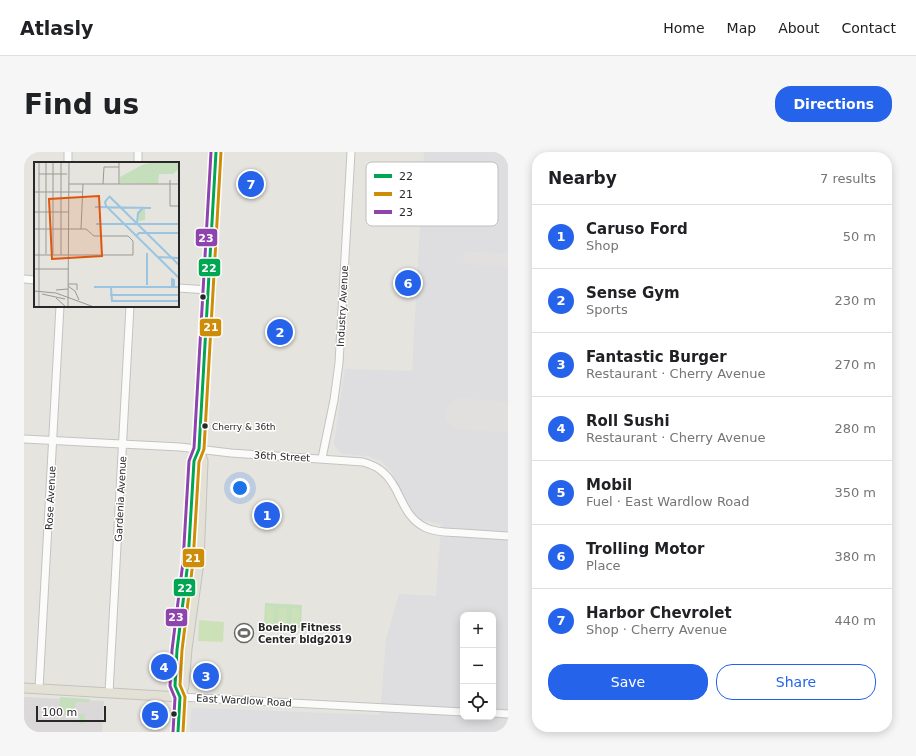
<!DOCTYPE html>
<html lang="en">
<head>
<meta charset="utf-8">
<style>
	:root { --surface:#fff; --page:#f6f6f6; --text:#202124; --muted:#757577; --line:#e0e0e0; --accent:#2563eb }
	body { margin:0; font-family:"DejaVu Sans",sans-serif; background:var(--page); color:var(--text) }
	.controls { position:absolute; right:12px; bottom:12px; display:grid; overflow:hidden; border-radius:8px; box-shadow:0 2px 10px #0003 }
	.controls button { width:36px; height:36px; display:grid; place-items:center; padding:0; border:0; border-bottom:1px solid var(--line); background:var(--surface); color:var(--text); font:20px sans-serif }
	.scale { position:absolute; left:12px; bottom:10px; width:70px; box-sizing:border-box; padding-left:4px; border:2px solid #282828; border-top:0; font-size:11px; line-height:14px; white-space:nowrap; color:#282828; -webkit-text-stroke:3px #fff; paint-order:stroke }
	.you { position:absolute; left:216px; top:336px; width:14px; height:14px; margin:-10px; border:3px solid #fff; border-radius:50%; background:#1a73e8; box-shadow:0 0 0 6px #1a73e833 }
	.badge { display:grid; place-items:center; width:26px; height:26px; border-radius:50%; background:var(--accent); color:#fff; font-size:13px; font-weight:700 }
	.pin { position:absolute; translate:-50% -50%; border:2px solid #fff; box-shadow:0 1px 4px #0006 }
	.list { margin:0; padding:0; list-style:none }
	h2 { display:flex; justify-content:space-between; align-items:center; height:52px; margin:0; padding:0 16px; font-size:17px }
	h2 small { font-size:13px; font-weight:400; color:var(--muted) }
	.list li { display:grid; grid-template-columns:26px 1fr auto; gap:12px; align-items:center; box-sizing:border-box; height:64px; padding:0 16px; border-top:1px solid var(--line) }
	.list b { display:block; font-size:15px; white-space:nowrap }
	.list p { margin:0; font-size:13px; white-space:nowrap; color:var(--muted) }
	.list em { font-size:13px; font-style:normal; color:var(--muted) }
	.actions { display:flex; gap:8px; padding:12px 16px }
	.actions a { flex:1; padding:9px 0; border:1px solid var(--accent); border-radius:16px; text-align:center; font-size:14px; color:var(--accent) }
	.actions .main { background:var(--accent); color:#fff }
	.icon { flex:none; width:22px; height:22px; fill:none; stroke:currentColor; stroke-width:2; stroke-linecap:round; stroke-linejoin:round }
	.map { position:relative; flex:none; width:484px; height:580px; overflow:hidden; border-radius:16px }
	header { display:flex; align-items:center; gap:24px; box-sizing:border-box; height:56px; padding:0 20px; background:var(--surface); border-bottom:1px solid var(--line) }
	header strong { font-size:19px }
	nav { display:flex; gap:22px; margin-inline-start:auto; font-size:14px }
	.intro { display:flex; align-items:center; justify-content:space-between; box-sizing:border-box; height:96px; padding:0 24px }
	h1 { margin:0; font-size:28px }
	.button { padding:10px 18px; border-radius:16px; background:var(--accent); color:#fff; font-size:14px; font-weight:700 }
	main { display:flex; gap:24px; padding:0 24px }
	aside { flex:1; background:var(--surface); border-radius:16px; box-shadow:0 2px 10px #0003 }
	.map>svg:first-child { display:block }
	.industrial { fill:#dbd8d9 }
	.airport { fill:#dedde0; fill-rule:evenodd }
	.green { fill:#c5debb }
	.pitch { fill:#cde1b9 }
	.lines { fill:none; stroke-linecap:round; stroke-linejoin:round }
	.taxiway { stroke:#e2e0de; stroke-width:13 }
	.runway { stroke:#e2e0de; stroke-width:31 }
	.minor-casing { stroke:#c4c3c3; stroke-width:9 }
	.major-casing { stroke:#c3c2c0; stroke-width:11 }
	.minor { stroke:#fbfbfa; stroke-width:7 }
	.major { stroke:#e3e1d5; stroke-width:9 }
	.bus-1-casing { stroke:#fff; stroke-width:6 }
	.bus-2-casing { stroke:#fff; stroke-width:6 }
	.bus-3-casing { stroke:#fff; stroke-width:6 }
	.bus-1 { stroke:#00a651; stroke-width:3 }
	.bus-2 { stroke:#ce8d08; stroke-width:3 }
	.bus-3 { stroke:#8e44ad; stroke-width:3 }
	.bus-dot { fill:#282828; stroke:#fff; stroke-width:1.5 }
	.labels { text-anchor:middle; stroke-width:3; stroke-linejoin:round; paint-order:stroke }
	.bus-label { font-size:9px; fill:#282828; stroke:#fff; text-anchor:start }
	.street-label { font-size:10px; fill:#282828; stroke:#fff }
	.poi-label { font-size:10px; font-weight:bold; fill:#282828; stroke:#fff; text-anchor:start }
	.inset-river { fill:none; stroke:#9ac4df; stroke-width:2 }
	.inset-road { fill:none; stroke:#9a9995; stroke-width:1 }
	.view { fill:#de570d; fill-opacity:0.15; stroke:#de570d; stroke-width:2 }
	.inset-edge { fill:none; stroke:#282828; stroke-width:2 }
	.key { fill:#fff; stroke:#bebebe; stroke-width:1 }
	.key-label { font-size:11px; fill:#282828 }
	.line-badge { stroke:#fff; stroke-width:1.5 }
	.badge-label { font-size:11px; text-anchor:middle; font-weight:bold; fill:#fff }
</style>
</head>
<body>
<header>
<strong>Atlasly</strong>
<nav><a>Home</a><a>Map</a><a>About</a><a>Contact</a></nav>
</header>
<div class="intro"><h1>Find us</h1><a class="button">Directions</a></div>
<main>
<div class="map">
<svg width="484" height="580" viewBox="0 0 484 580">
	<rect width="100%" height="100%" fill="#e6e4de"/>
	<path class="industrial" d="M0 545 80 549 78 580H0Z"/>
	<path class="airport" d="M400 0H484V580H166L167 559 170 556 356 563 362 487 375 442 412 444 417 372 398 368 389 361 381 350 373 329 367 319 357 309 344 304 319 302 314 298 310 292 321 217 388 219ZM439 463H469V565H439Z"/>
	<g class="green">
		<path d="M241 451 278 453 277 476 240 474Z"/>
		<path d="M36 545 66 547 65 550H51V562H61L60 572H55L56 564 35 563Z"/>
	</g>
	<g class="pitch">
		<path d="M242 455H250L249 472 242 471Z"/>
		<path d="M255 456H263L262 472H254Z"/>
		<path d="M268 456 275 457V473H267Z"/>
		<path d="M175 468 200 470 199 490 174 489Z"/>
	</g>
	<g class="lines">
		<path class="taxiway" d="M445 106 484 108"/>
		<path class="runway" d="M437 262 484 265"/>
		<defs>
			<g id="minor">
				<path d="M44 11V0"/>
				<path d="M114 11V0"/>
				<path d="M0 127 11 128"/>
				<path d="M154 136 185 138"/>
				<path d="M0 287 156 295 207 301 339 310C346 312 354 315 360 321 378 337 376 363 402 376 413 381 426 380 438 381 453 382 469 383 484 384"/>
				<path d="M298 306 310 248 315 211 327 0"/>
				<path d="M15 537 36 154"/>
				<path d="M85 541 106 154"/>
				<path d="M156 545 439 560"/>
				<path d="M469 561 484 562"/>
			</g>
			<g id="major">
				<path d="M0 536 156 545"/>
				<path d="M156 545 151 534 153 498 164 410 170 309 175 297 185 138 192 0"/>
				<path d="M154 580 156 545 160 534 163 497 175 410 179 309 175 297"/>
			</g>
		</defs>
		<use href="#minor" class="minor-casing"/>
		<use href="#major" class="major-casing"/>
		<use href="#minor" class="minor"/>
		<use href="#major" class="major"/>
		<defs>
			<path id="bus-1" d="M154 580 156 545 151 534 153 498 164 410 170 309 175 297 192 0"/>
			<path id="bus-2" d="M159 580 161 545 156 533 158 498 169 410 175 310 180 297 197 0"/>
			<path id="bus-3" d="M149 580 151 546 146 534 148 498 159 410 165 309 170 296 187 0"/>
		</defs>
		<use href="#bus-1" class="bus-1-casing"/>
		<use href="#bus-2" class="bus-2-casing"/>
		<use href="#bus-3" class="bus-3-casing"/>
		<use href="#bus-1" class="bus-1"/>
		<use href="#bus-2" class="bus-2"/>
		<use href="#bus-3" class="bus-3"/>
	</g>
	<defs>
		<symbol id="stadium-ring" viewBox="-11 -11 22 22"><circle r="9.5" fill="#fff" stroke="#6a6a68" stroke-width="1.5"/><path d="M0-5a6.5 5 0 1 0 0 10a6.5 5 0 1 0 0-10ZM-3.5-1.8h7v3.6h-7Z" fill="#6a6a68"/></symbol>
	</defs>
	<g fill-rule="evenodd">
		<use href="#stadium-ring" x="209" y="470" width="22" height="22"/>
	</g>
	<g class="bus-dot">
		<circle cx="179" cy="145" r="3.5"/>
		<circle cx="181" cy="274" r="3.5"/>
		<circle cx="150" cy="562" r="3.5"/>
	</g>
	<g class="labels">
		<g class="bus-label">
			<text x="188" y="278">Cherry &amp; 36th</text>
		</g>
		<g class="street-label">
			<text transform="translate(318 154) rotate(-87)" y="4">Industry Avenue</text>
			<text transform="translate(258 304) rotate(3)" y="4">36th Street</text>
			<text transform="translate(26 346) rotate(-87)" y="4">Rose Avenue</text>
			<text transform="translate(96 347) rotate(-87)" y="4">Gardenia Avenue</text>
			<text transform="translate(220 548) rotate(3)" y="4">East Wardlow Road</text>
		</g>
		<g class="poi-label">
			<text x="234" y="479">Boeing Fitness<tspan x="234" dy="12">Center bldg2019</tspan></text>
		</g>
	</g>
	<g transform="translate(10 10)">
		<rect width="145" height="145" fill="#e6e4de"/>
		<path d="M121 0H145V7L139 12H125L124 22 86 21V15L108 3ZM109 47H111V58L105 59 104 52Z" fill="#c5debb"/>
		<path class="inset-river" d="M75 34 145 103M75 35 71 40 72 44 145 116M61 45 117 46M62 62H145M103 62 104 51 109 46M103 73 105 71H145M113 91V123M124 95 145 96M138 124V117L140 118V124M60 125H145M77 126 78 139H145M76 133H145"/>
		<path class="inset-road" d="M5 0V145M5 12H33M136 18V44H145M35 22H145M69 22 70 5H85M85 22V0M0 30H49M0 50H35M0 67H52L60 74H94L99 79V93H34M47 67 49 22M12 92V0M19 92V0M0 93H34M27 93V0M0 107H34M34 122H43V128M34 124 41 129 45 138M22 128 34 127M0 129 22 131 60 145M8 132 31 137M22 136 32 145M34 145 35 0"/>
		<path class="view" d="M65 34 68 94 18 97 15 37Z"/>
		<rect width="145" height="145" class="inset-edge"/>
	</g>
	<rect x="342" y="10" width="132" height="64" rx="6" class="key"/>
	<rect x="350" y="22" width="18" height="4" fill="#00a651"/>
	<rect x="350" y="40" width="18" height="4" fill="#ce8d08"/>
	<rect x="350" y="58" width="18" height="4" fill="#8e44ad"/>
	<g class="key-label">
		<text x="375" y="28">22</text>
		<text x="375" y="46">21</text>
		<text x="375" y="64">23</text>
	</g>
	<g class="line-badge">
		<rect x="171" y="76" width="23" height="19" rx="4" fill="#8e44ad"/>
		<rect x="174" y="106" width="23" height="19" rx="4" fill="#00a651"/>
		<rect x="175" y="166" width="23" height="19" rx="4" fill="#ce8d08"/>
		<rect x="158" y="396" width="23" height="20" rx="4" fill="#ce8d08"/>
		<rect x="149" y="426" width="23" height="19" rx="4" fill="#00a651"/>
		<rect x="141" y="456" width="23" height="19" rx="4" fill="#8e44ad"/>
	</g>
	<g class="badge-label">
		<text x="182" y="90">23</text>
		<text x="185" y="120">22</text>
		<text x="187" y="179">21</text>
		<text x="169" y="410">21</text>
		<text x="161" y="440">22</text>
		<text x="152" y="469">23</text>
	</g>
</svg>
<div class="controls">
<button>+</button>
<button>−</button>
<button><svg class="icon" aria-label="locate" viewBox="0 0 24 24"><circle cx="12" cy="12" r="6"/><path d="M12 2v4M12 18v4M2 12h4M18 12h4"/></svg></button>
</div>
<div class="scale">100 m</div>
<div class="you"></div>
<div class="pin badge" style="left:243px;top:363px">1</div>
<div class="pin badge" style="left:256px;top:180px">2</div>
<div class="pin badge" style="left:182px;top:524px">3</div>
<div class="pin badge" style="left:140px;top:515px">4</div>
<div class="pin badge" style="left:131px;top:563px">5</div>
<div class="pin badge" style="left:384px;top:131px">6</div>
<div class="pin badge" style="left:227px;top:32px">7</div>
</div>
<aside>
<h2>Nearby<small>7 results</small></h2>
<ul class="list">
<li><span class="badge">1</span><div><b>Caruso Ford</b><p>Shop</p></div><em>50 m</em></li>
<li><span class="badge">2</span><div><b>Sense Gym</b><p>Sports</p></div><em>230 m</em></li>
<li><span class="badge">3</span><div><b>Fantastic Burger</b><p>Restaurant · Cherry Avenue</p></div><em>270 m</em></li>
<li><span class="badge">4</span><div><b>Roll Sushi</b><p>Restaurant · Cherry Avenue</p></div><em>280 m</em></li>
<li><span class="badge">5</span><div><b>Mobil</b><p>Fuel · East Wardlow Road</p></div><em>350 m</em></li>
<li><span class="badge">6</span><div><b>Trolling Motor</b><p>Place</p></div><em>380 m</em></li>
<li><span class="badge">7</span><div><b>Harbor Chevrolet</b><p>Shop · Cherry Avenue</p></div><em>440 m</em></li>
</ul>
<div class="actions"><a class="main">Save</a><a>Share</a></div>
</aside>
</main>
</body>
</html>
